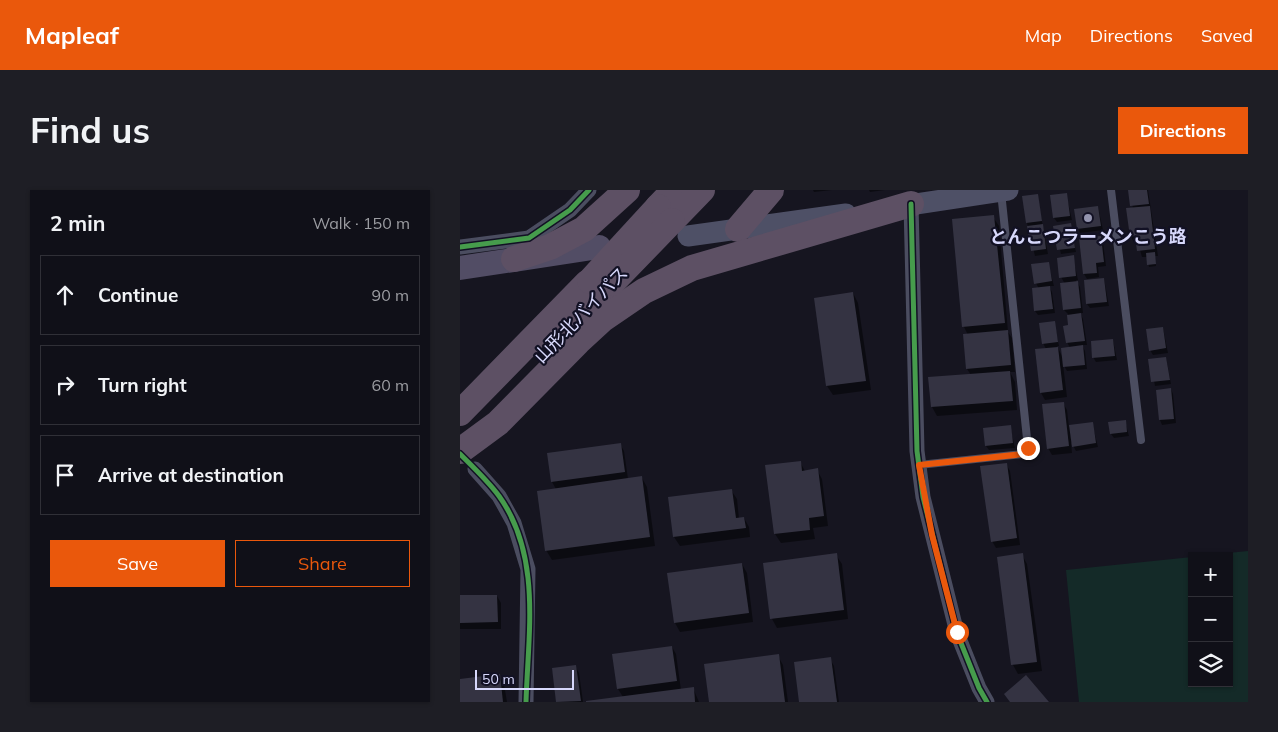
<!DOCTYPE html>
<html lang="en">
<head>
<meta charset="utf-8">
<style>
	:root { --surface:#101018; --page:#1e1e25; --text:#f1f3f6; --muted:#9c9da2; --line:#303037; --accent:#ea580c }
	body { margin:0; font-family:Mulish,"Noto Sans JP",sans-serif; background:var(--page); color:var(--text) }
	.controls { position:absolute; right:15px; bottom:15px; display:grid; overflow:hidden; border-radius:0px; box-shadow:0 1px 4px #0004 }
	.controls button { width:45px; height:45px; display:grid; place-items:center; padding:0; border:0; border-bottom:1px solid var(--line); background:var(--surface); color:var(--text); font:25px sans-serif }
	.scale { position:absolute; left:15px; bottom:12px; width:99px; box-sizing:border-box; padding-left:5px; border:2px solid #d7d8fb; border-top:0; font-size:14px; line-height:18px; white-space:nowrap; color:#d7d8fb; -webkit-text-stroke:4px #121124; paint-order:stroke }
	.stop { position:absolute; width:15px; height:15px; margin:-11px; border:4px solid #ea580c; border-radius:50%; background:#fff }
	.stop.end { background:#ea580c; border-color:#fff; box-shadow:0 1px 5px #0008 }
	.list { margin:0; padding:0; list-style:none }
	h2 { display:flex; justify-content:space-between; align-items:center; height:65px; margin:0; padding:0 20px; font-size:21px }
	h2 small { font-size:16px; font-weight:400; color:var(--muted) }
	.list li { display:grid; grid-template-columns:32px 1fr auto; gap:15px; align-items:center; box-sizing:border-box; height:80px; margin:0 10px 10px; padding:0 10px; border:1px solid var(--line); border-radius:0px }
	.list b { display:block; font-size:19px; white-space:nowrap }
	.list em { font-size:16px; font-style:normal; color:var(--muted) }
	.actions { display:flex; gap:10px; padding:15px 20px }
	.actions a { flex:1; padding:11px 0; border:1px solid var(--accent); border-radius:0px; text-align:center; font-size:18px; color:var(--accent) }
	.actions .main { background:var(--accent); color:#fff }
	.icon { flex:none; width:28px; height:28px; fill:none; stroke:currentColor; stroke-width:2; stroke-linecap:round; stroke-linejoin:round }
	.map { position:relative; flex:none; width:788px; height:512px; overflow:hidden; border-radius:0px }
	header { display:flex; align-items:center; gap:30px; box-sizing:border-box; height:70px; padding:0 25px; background:var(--accent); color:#fff }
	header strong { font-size:24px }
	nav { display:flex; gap:28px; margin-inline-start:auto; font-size:18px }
	.intro { display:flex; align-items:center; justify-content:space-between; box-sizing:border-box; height:120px; padding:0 30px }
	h1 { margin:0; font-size:35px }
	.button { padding:12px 22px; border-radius:0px; background:var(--accent); color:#fff; font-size:18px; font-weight:700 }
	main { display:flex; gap:30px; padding:0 30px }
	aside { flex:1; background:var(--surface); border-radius:0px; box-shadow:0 1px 4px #0004 }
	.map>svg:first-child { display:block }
	.green { fill:#142a28 }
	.shadow { fill:#0007 }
	.building { fill:#343342 }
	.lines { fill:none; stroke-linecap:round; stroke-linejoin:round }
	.lane { stroke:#4b4d60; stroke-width:8 }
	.street { stroke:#4b4d60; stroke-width:15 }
	.secondary { stroke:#4e5066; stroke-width:21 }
	.primary { stroke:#524d65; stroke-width:24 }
	.highway { stroke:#5d5064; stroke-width:26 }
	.highway-bridge { stroke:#5d5064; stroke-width:26 }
	.cycleway-casing { stroke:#121124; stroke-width:8 }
	.cycleway { stroke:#469c4c; stroke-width:5 }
	.route { stroke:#ea580c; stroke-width:6 }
	.poi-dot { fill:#9394ae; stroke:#121124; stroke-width:2 }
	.labels { text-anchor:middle; stroke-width:4.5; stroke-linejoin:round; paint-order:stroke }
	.poi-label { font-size:18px; font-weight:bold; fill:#d7d8fb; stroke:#121124 }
	.street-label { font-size:18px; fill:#d7d8fb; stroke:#121124 }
</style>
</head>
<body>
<header>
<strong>Mapleaf</strong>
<nav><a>Map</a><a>Directions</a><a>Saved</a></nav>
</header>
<div class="intro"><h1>Find us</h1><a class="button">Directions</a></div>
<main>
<aside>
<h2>2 min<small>Walk · 150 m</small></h2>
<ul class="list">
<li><svg class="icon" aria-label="ahead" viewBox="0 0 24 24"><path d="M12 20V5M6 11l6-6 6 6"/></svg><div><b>Continue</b></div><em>90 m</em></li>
<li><svg class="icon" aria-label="right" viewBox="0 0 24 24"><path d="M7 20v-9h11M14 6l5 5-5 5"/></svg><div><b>Turn right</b></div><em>60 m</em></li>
<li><svg class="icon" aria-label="arrive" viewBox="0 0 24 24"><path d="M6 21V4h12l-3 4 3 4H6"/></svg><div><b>Arrive at destination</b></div></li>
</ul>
<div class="actions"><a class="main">Save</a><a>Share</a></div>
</aside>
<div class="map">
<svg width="788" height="512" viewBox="0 0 788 512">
	<rect width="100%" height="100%" fill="#161520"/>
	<path class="green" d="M788 361V512H619L606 380 732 367V493H769V366H739Z"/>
	<g class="shadow">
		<path d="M353 0H372L354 2Z"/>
		<path d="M409 0H425L410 2Z"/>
		<path d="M670 0H688L698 66H695L696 76 689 77 687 67H682L678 53 675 54 671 47 673 19Z"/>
		<path d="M606 4 612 30 597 32 594 28Z"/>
		<path d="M577 5 588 64 575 66 567 33Z"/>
		<path d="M638 17 643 40 620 43 618 38Z"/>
		<path d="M533 27 539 36 548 142 552 148 555 182H550L555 192 557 220 477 226 472 217 511 185 507 179 508 145 504 137Z"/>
		<path d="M610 34 616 62 601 64 595 37Z"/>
		<path d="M640 47 643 52 646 76 638 77 639 87 627 89 624 84 620 49Z"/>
		<path d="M613 67 618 90H616L620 97 623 123H620L623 129 627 155H622L625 161 627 179 607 181 603 174 607 207 585 210 581 203 586 159 583 153 594 132 599 156H597L603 168 610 158 607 152 610 136 608 124 604 120 601 94H605L601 87Z"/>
		<path d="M588 73 594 96H589L592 102 595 123 578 125 575 121 579 99 576 93Z"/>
		<path d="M644 89 649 116 630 118 627 114Z"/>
		<path d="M393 103 398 113 411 200 373 205 367 196 355 109Z"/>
		<path d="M703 138 708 163 693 165 690 160Z"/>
		<path d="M653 150 657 170 636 172 633 167Z"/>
		<path d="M706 168 711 194 695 196 690 170Z"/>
		<path d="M711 199 713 204 716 233 702 235 700 230 697 201Z"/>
		<path d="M603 213 607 220 609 237 632 233 638 257 616 261 611 252 612 263 592 265 588 258Z"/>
		<path d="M665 231 669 246 654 248 651 244Z"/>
		<path d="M550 237 555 258 529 260 526 256Z"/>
		<path d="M160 254 164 261 168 289 182 288 187 297 195 356 92 370 86 360 96 299 92 292Z"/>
		<path d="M340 272 345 281 357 280 362 289 368 336 353 338 355 349 321 353 315 344 306 277Z"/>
		<path d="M546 274 550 281 560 355 536 358 532 351Z"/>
		<path d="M271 300 277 309 279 329 284 328 289 337 290 347 220 356 214 347 210 308Z"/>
		<path d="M376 365 382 374 388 429 317 438 312 429Z"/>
		<path d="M562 365 567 374 582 481 558 484 553 475 538 368Z"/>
		<path d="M282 374 287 383 293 432 220 442 215 433Z"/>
		<path d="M37 406 41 413V439H0V407Z"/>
		<path d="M212 457 216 464 221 500 233 498 239 512H126L163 507 158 499Z"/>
		<path d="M318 466 323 475 328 512H250Z"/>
		<path d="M370 469 374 476 379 512H340Z"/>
		<path d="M115 476 119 483 123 512H97L93 479Z"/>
		<path d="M39 485 44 494 47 512H0V490Z"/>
	</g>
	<g class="building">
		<path d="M668 0H687L689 14 670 16Z"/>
		<path d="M607 3 610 26 593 28 590 5Z"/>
		<path d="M578 4 582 31 566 33 562 6Z"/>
		<path d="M638 16 641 36 617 39 614 19Z"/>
		<path d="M690 16 695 59 677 61 675 46 670 47 666 18Z"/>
		<path d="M534 25 545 133 502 137 492 29Z"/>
		<path d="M611 33 615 58 597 60 593 36Z"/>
		<path d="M583 34 586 59 571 61 567 36Z"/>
		<path d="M641 46 644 72 636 73 637 83 623 84 619 48Z"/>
		<path d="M695 62 696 74 687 75 686 63Z"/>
		<path d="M614 65 616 86 599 88 597 68Z"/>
		<path d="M589 72 592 91 574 94 571 74Z"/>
		<path d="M644 88 647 112 626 114 624 90Z"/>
		<path d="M618 91 621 118 603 120 600 93Z"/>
		<path d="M590 96 593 119 574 121 572 98Z"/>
		<path d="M393 102 406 191 366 196 354 108Z"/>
		<path d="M621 123 625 151 606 153 603 136 608 135 607 125Z"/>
		<path d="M595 131 598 152 582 154 579 133Z"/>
		<path d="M703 137 706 158 689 161 686 139Z"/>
		<path d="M548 140 551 175 506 179 503 144Z"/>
		<path d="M653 149 655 166 632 168 631 151Z"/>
		<path d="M623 155 625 175 603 177 601 158Z"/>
		<path d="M598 157 603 200 580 203 575 159Z"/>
		<path d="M706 167 710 190 691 192 688 169Z"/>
		<path d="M550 181 553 211 471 217 468 187Z"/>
		<path d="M711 198 714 229 699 230 696 200Z"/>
		<path d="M604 212 609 256 587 259 582 214Z"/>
		<path d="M666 230 667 242 650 244 648 232Z"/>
		<path d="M633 232 636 253 612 257 609 235Z"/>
		<path d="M551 235 553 253 525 256 523 238Z"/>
		<path d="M161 253 165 282 91 292 87 263Z"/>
		<path d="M341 271 342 281 358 278 364 326 349 328 350 340 314 344 305 275Z"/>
		<path d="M547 273 557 348 531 352 520 276Z"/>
		<path d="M182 286 190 347 85 361 77 301Z"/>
		<path d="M272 299 276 328 284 327 286 338 213 347 208 307Z"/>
		<path d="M377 363 384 420 310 429 303 373Z"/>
		<path d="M563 363 577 472 551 475 537 367Z"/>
		<path d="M282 373 289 423 214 433 207 383Z"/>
		<path d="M0 405H37L38 432 0 433Z"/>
		<path d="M212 456 217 491 157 499 152 464Z"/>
		<path d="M319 464 325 512H249L244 474Z"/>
		<path d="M371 467 377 512H339L334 472Z"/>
		<path d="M116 475 121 511 96 512 92 478Z"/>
		<path d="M40 484 43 512H0V489Z"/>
		<path d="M566 485 589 512H550L544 504Z"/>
		<path d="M234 497 235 512H126V511Z"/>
	</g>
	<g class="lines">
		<g class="lane">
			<path d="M651 0 681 250"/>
			<path d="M459 275 563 264 568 258 541 2"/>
		</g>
		<g class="street">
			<path d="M451 14 457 261 463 307 497 443 519 498 527 512"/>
			<path d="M0 57 69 48 110 20 129 0"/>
			<path d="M15 279 39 306 54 333 68 379 66 512"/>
		</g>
		<g class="secondary">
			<path d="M436 17 548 0"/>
			<path d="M228 46 386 24"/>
		</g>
		<path class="primary" d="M0 78 139 57"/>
		<g class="highway">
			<path d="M198 17 214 0"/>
			<path d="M212 31 242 0"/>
			<path d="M278 39 311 0"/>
			<path d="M54 69 90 57 124 39 167 0"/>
			<path d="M104 143 152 93"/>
			<path d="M0 223 127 93"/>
			<path d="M0 261 38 233 118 152 143 129 184 101 232 78 451 14"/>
		</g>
		<g class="highway-bridge">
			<path d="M130 91 198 17"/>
			<path d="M152 93 212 31"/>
		</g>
		<defs>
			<g id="cycleway">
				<path d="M451 14 457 261 463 307 497 443 519 498 527 512"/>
				<path d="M0 57 69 48 110 20 129 0"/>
				<path d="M0 264C13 277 28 291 39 306 82 366 68 444 66 512"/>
			</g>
		</defs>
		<use href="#cycleway" class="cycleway-casing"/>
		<use href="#cycleway" class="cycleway"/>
	</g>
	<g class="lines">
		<path class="route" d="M497 442 472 345 459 275 564 264 568 258"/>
	</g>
	<circle class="poi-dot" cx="628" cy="28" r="5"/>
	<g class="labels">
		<g class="poi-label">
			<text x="628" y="53">とんこつラーメンこう路</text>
		</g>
		<g class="street-label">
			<text transform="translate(121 125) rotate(-46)" y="6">山形北バイパス</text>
		</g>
	</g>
</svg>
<div class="controls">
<button>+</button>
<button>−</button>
<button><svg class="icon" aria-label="layers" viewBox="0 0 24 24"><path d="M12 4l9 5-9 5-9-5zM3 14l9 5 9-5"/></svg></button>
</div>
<div class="scale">50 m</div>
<div class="stop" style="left:497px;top:442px"></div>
<div class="stop end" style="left:568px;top:258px"></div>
</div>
</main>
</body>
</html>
